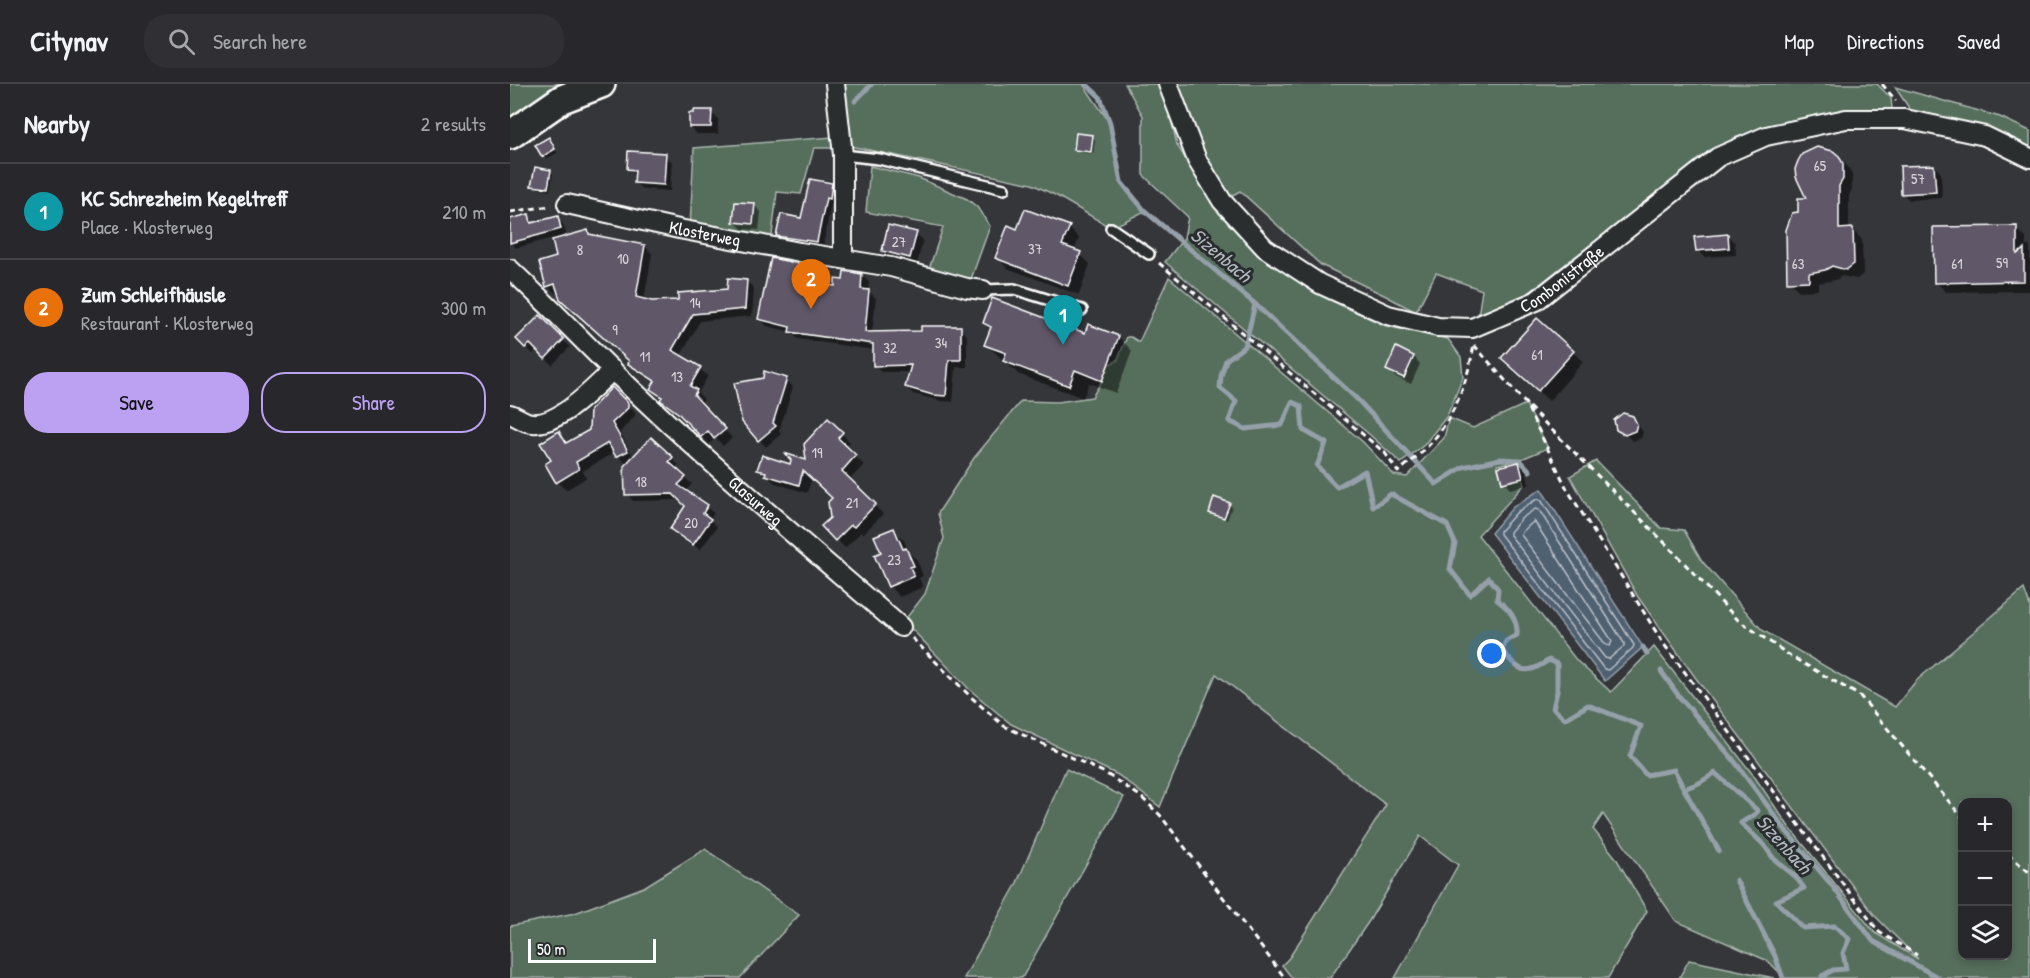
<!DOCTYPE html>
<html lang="en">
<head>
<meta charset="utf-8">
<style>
	:root { --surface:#28282c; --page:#303034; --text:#f1f3f6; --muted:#a5a6a9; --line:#444448; --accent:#bca0f2 }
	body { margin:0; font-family:"Patrick Hand",sans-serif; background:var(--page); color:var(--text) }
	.controls { position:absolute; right:18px; bottom:18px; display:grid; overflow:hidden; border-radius:12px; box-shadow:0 3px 9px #0003 }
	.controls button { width:54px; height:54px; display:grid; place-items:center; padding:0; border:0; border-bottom:2px solid var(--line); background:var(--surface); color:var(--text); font:30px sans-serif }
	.scale { position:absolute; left:18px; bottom:15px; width:128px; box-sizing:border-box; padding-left:6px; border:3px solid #fff; border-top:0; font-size:16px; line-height:21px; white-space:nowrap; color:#fff; -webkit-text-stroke:4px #2a2d2e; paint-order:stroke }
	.you { position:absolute; left:982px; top:570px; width:21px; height:21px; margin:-15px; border:4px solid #fff; border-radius:50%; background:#1a73e8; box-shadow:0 0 0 9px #1a73e833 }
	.badge { display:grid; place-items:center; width:39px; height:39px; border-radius:50%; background:var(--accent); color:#fff; font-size:20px; font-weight:700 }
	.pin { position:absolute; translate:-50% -50px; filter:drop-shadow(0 2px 3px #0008) }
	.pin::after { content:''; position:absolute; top:32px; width:21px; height:18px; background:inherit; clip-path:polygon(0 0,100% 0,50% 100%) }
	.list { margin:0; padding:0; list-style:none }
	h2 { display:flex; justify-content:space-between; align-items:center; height:78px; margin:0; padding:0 24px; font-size:26px }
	h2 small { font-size:20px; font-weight:400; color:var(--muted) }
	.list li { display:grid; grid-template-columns:39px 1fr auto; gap:18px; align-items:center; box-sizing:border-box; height:96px; padding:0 24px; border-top:2px solid var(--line) }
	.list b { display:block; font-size:22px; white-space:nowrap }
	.list p { margin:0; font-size:20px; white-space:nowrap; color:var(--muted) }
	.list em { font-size:20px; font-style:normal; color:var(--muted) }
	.actions { display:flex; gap:12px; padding:18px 24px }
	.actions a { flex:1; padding:14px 0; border:2px solid var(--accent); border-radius:24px; text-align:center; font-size:21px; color:var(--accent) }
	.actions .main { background:var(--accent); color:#111 }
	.icon { flex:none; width:33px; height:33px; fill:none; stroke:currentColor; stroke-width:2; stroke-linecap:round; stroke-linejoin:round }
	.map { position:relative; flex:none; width:1520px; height:894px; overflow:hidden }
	header { display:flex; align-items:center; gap:36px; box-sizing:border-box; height:84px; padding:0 30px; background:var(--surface); border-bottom:2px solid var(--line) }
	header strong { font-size:28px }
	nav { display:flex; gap:33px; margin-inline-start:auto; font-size:21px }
	.search { width:420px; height:54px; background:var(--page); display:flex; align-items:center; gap:15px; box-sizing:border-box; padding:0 21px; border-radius:24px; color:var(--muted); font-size:22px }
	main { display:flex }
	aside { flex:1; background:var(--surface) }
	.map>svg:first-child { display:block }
	.green { fill:#566e5c; stroke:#aab6ae; stroke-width:1.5; fill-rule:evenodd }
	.water { fill:#4f6071; stroke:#95a0aa; stroke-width:1.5 }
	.shadow { fill:#0007 }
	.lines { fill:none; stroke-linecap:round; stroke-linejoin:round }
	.shore { stroke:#b9bfc6; stroke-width:1.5 }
	.stream { stroke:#95a0aa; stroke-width:5 }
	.building { fill:#605869; stroke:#fff; stroke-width:1.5 }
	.service-casing { stroke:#fff; stroke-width:14 }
	.minor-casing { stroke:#fff; stroke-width:22 }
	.secondary-casing { stroke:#fff; stroke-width:32 }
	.path { stroke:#fff; stroke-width:3; stroke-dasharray:6 4.5; stroke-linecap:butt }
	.service { stroke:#2a2d2e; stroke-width:9 }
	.minor { stroke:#2a2d2e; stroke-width:18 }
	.secondary { stroke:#2a2d2e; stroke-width:27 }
	.labels { text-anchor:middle; stroke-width:6; stroke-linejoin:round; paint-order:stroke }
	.number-label { font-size:15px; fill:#d7d5da }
	.street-label { font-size:18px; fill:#fff; stroke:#2a2d2e }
	.water-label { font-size:20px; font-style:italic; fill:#b0b7bf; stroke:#2a2d2e }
</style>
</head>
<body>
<header>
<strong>Citynav</strong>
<div class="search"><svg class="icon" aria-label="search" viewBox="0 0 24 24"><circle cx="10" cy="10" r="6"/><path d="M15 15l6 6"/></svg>Search here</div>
<nav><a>Map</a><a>Directions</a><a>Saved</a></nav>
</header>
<main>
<aside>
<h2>Nearby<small>2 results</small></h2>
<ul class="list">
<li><span class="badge" style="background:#0f9aa8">1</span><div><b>KC Schrezheim Kegeltreff</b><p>Place · Klosterweg</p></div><em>210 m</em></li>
<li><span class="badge" style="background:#e8710a">2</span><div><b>Zum Schleifhäusle</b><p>Restaurant · Klosterweg</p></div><em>300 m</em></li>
</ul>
<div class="actions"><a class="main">Save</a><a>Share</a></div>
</aside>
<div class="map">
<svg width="1520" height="894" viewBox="0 0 1520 894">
	<rect width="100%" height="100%" fill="#35363a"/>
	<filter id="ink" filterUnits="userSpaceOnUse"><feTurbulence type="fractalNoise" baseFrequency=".0167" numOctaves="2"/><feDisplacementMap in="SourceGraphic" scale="12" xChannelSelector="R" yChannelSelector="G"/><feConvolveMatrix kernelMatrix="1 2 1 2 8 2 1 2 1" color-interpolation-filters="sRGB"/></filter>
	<g filter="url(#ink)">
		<g class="green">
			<path d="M0 0H60L0 38Z"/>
			<path d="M325 0H573L600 39 611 98 635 127 601 144 547 112 522 100 340 62Z"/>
			<path d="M615 0H648L659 26 667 61 707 126 753 170 807 210 876 242 938 255 951 273 953 293 937 332 914 361 891 379 860 351 655 178 674 154 678 133 633 91V32Z"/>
			<path d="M667 0H1367L1381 14 1382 25 1378 29 1337 28 1278 37 1224 54 1176 87 1008 217 968 232 972 206 926 189 906 228 876 212 811 181 730 107 712 117Z"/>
			<path d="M1385 3 1490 33 1520 47V67L1403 30Z"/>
			<path d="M323 53 325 64H304L291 110 267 108 261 160 180 144 184 64Z"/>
			<path d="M360 82 409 94 457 115 467 123 480 142 460 198 419 185 433 143 356 128Z"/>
			<path d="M659 193 853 358 884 391 897 393 934 354 939 334 963 344 1016 320 1038 364 1009 376 987 381 992 399 1013 394 1014 401 968 451 1067 577 1101 608 1144 563 1244 692 1279 743 1365 849 1408 875 1365 832 1185 593 1128 513 1060 392 1086 377 1151 444 1174 446 1192 477 1252 546 1385 623 1406 597 1514 505 1520 522V894H1275L1258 877 1166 837 1093 730 1083 745 1106 774 1137 827 1098 894H885L948 781 910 752 859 837 820 894H782L772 881 779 874 876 721 706 590 650 723 608 691 501 640 459 605 394 537 415 510 434 454 428 429 464 374 511 317 548 318 582 313 592 297 599 280 607 277 617 253H621L629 258ZM1452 718H1498V872H1452Z"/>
			<path d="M556 685 614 713 512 894H454L506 801Z"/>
			<path d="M195 765 289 831 230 894H0V842L65 829 134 803Z"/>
			<path d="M1179 876 1264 894H1265H1169Z"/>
		</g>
		<path class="water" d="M1031 405 1133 563 1095 597 981 449 1003 423Z"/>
		<g class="shadow">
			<path d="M201 28 208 35V50H187L180 43Z"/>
			<path d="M582 53 585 56 583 70 569 68 566 65Z"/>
			<path d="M41 58 47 69 36 75 33 72Z"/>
			<path d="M155 71 162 78 160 107 132 105 126 99V92L119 85Z"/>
			<path d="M1328 73 1339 84 1342 91V105L1339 112V146H1343L1352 156 1353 190 1347 195 1332 192 1325 196 1308 199V206L1289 207 1279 197 1290 130Z"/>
			<path d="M1424 82 1431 89 1432 114 1399 116 1392 109Z"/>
			<path d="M40 87 43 90 40 107 26 104 23 101Z"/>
			<path d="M321 100 327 106 325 120 321 119 313 163 274 157 268 152 292 136Z"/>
			<path d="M244 121 251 128 249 146 232 145 225 138Z"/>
			<path d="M18 132 25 139 47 134 53 140 57 153 77 147 82 152 135 162 142 170 134 216 142 219 170 217 219 206 237 197 244 205 242 232 190 237 170 273 190 285 198 292 188 309 194 315 191 320 222 354 213 362 206 354 199 360 176 336 160 324 142 305 146 299 127 287 120 280 121 278 49 208 45 209 37 202 48 174 43 154 6 164 0 158V137Z"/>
			<path d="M559 144 569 154 564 168 570 170 580 180 569 211 497 184 487 173 508 147Z"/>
			<path d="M1506 144 1516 154V162H1520V207L1436 208 1426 198Z"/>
			<path d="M406 150 413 156 407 180 380 173 373 166Z"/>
			<path d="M1218 152 1225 159 1226 171 1194 173 1187 166Z"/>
			<path d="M291 181 298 188 296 200 326 204 335 197 351 191 359 198 358 207 366 214 362 249H412L450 244 457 251V283H446L443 318 432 317 403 310 396 303 400 288H371L364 281V266L288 255 281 248 257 242 250 235Z"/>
			<path d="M30 233 60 263 42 281 27 265 23 270 8 255Z"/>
			<path d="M474 239 576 251 579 242 609 253 622 267 606 309 579 299 573 314 508 290 476 260 481 246Z"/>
			<path d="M1063 268 1073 278 1039 317 1003 285Z"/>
			<path d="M904 273 910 280 901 300 884 292 878 285Z"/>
			<path d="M276 296 283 303 269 347 271 350 256 363 233 338Z"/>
			<path d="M102 305 125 328V332L110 348 124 374 141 355 169 381 165 385 182 400 175 408 204 429 200 436 207 443 190 466 162 444 177 422 171 416 123 417 117 410V381L105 368 73 387 76 394 56 406 47 398 43 377 49 349 59 359 81 346Z"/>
			<path d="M1122 333 1133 348 1131 354 1123 357 1108 345Z"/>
			<path d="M318 336 340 358 335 363 354 381 339 396 373 430 353 450 351 448 335 464 313 442 321 434 324 414 302 394 297 409 265 399 249 385 298 378Z"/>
			<path d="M1009 380 1016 386 1019 401 1000 405 994 398Z"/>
			<path d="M719 420 722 423 717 436 703 431 700 428Z"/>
			<path d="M383 446 394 456 399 469 407 476 413 492 409 494 413 503 390 513 379 502 373 469Z"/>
		</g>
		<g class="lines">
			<g class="shore">
				<path d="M1027 415 1031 416 1124 561 1123 564 1098 586 1094 585 990 450V447L1007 428Z"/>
				<path d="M1025 425 1029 426 1114 559V562L1099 575 1095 574 1000 451V448L1012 434Z"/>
				<path d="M1024 437 1102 557 1100 562 1096 561 1011 451 1012 448Z"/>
			</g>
			<g class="stream">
				<path d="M576 0 590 13 600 39 611 98 635 127 745 220 735 262 716 276 711 292 710 304 726 317 719 337 735 345 772 341 782 318 791 322 793 346 816 359 807 382 827 403 855 387 863 423 881 410 937 441 945 459 940 485 960 511 979 494 988 505 987 516C1000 525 1008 536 1007 551L996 557 992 566C1009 587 1014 593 1039 576L1047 580V608L1043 624 1055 635 1078 621 1131 642 1120 672 1136 691 1164 686 1174 705 1189 699 1205 689 1248 727 1244 731 1231 739 1254 761 1264 775 1285 792 1294 804 1266 817 1293 844 1325 842 1339 855 1333 869 1336 885 1323 886 1312 892 1315 894"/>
				<path d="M345 17 362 0"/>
				<path d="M745 220 848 316 926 400 953 383 990 375 1010 376 1020 387"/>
				<path d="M1133 563 1137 570"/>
				<path d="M1151 587 1168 611 1222 674 1277 748 1324 804 1363 857 1429 894"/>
				<path d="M1174 705 1209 767"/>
				<path d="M1226 796 1265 872 1273 894"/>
			</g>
		</g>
		<g class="building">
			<path d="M184 26H202L201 43H179V29H184Z"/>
			<path d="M566 49 583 51 581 68 564 66Z"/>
			<path d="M39 53 45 65 32 73 25 61Z"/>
			<path d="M1307 63 1323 67 1329 72 1333 80V95L1329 102V145L1343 144 1344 180 1336 186 1322 182 1315 186 1299 189V197L1277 198 1276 146 1282 129 1288 128V114H1296L1286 93 1285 85 1288 77 1292 70Z"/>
			<path d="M118 67 156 69 154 101 124 99 125 86 117 85Z"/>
			<path d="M1424 81 1426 108 1391 110 1390 82Z"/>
			<path d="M25 83 41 86 38 104 21 102Z"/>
			<path d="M300 95 322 99 320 115 316 114 307 158 266 152 271 130 291 134Z"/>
			<path d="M225 118 245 119 243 140 223 138Z"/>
			<path d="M515 125 560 142 552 161 571 168 558 202 485 174 498 141 507 145Z"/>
			<path d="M19 130 21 139 48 132 51 145 0 159V135Z"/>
			<path d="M378 141 407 148 400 174 372 167Z"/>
			<path d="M1507 142V170L1514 165V197L1424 199 1423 143Z"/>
			<path d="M78 146 79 150 135 161 126 213 142 217 168 216V209L217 205 218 194 237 196 235 225 183 230 162 266 191 283 180 302 187 306 184 311 216 345 204 355 198 347 191 353 168 329 150 316 152 313 140 305 145 297 118 280 119 277 50 215 45 200 36 203 29 178 46 173 42 156Z"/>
			<path d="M1218 150 1219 164 1186 167 1184 153Z"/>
			<path d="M261 174 291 180 288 198 325 202V195L333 196 334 187 352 190 351 205 359 206 355 248 411 247V242H451V276H439L436 312 423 311 395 303 401 281 363 282V260L279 248 280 243 248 235Z"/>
			<path d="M482 214 575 249 578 240 609 252 592 297 565 286 559 302 493 277 496 269 474 261 481 243 473 239Z"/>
			<path d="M30 231 54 255 35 275 20 260 15 264 6 255Z"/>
			<path d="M1027 234 1064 267 1028 307 991 274Z"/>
			<path d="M886 263 904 272 894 294 876 286Z"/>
			<path d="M254 287 277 294 263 339 266 342 248 357 232 338 224 299 253 294Z"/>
			<path d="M102 303 118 319V324L102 339 118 367 106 373 98 359 66 378 69 385 46 399 35 380 41 376 30 359 49 347 56 359 79 346 80 326Z"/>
			<path d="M1113 329 1123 332 1127 340 1125 347 1115 351 1106 346 1104 336Z"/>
			<path d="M318 334 333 348 328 354 346 371 332 387 366 420 344 443 341 441 325 457 311 442 320 434 318 418 322 414 293 387 289 401 255 391 256 388 247 386 252 371 280 380 281 376 274 369 296 376 294 360Z"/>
			<path d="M141 353 163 373 159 378 176 393 168 401 198 421 193 429 201 435 183 461 160 445 175 422 163 410 115 411 114 382Z"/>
			<path d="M1009 378 1013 394 992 399 988 383Z"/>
			<path d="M704 413 720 419 714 434 699 429Z"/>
			<path d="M384 444 393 465 396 464 404 482 400 483 404 492 378 503 364 471 371 468 364 452Z"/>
		</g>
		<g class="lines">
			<defs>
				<g id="service">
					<path d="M333 71 369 75 494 105"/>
					<path d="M601 144 639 170"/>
					<path d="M473 206 504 205 572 226"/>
				</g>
				<g id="minor">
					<path d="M325 0 333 71V175"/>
					<path id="s1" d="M658 0 687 76 712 117 755 164 810 200 878 231 928 243 962 244 1026 217 1208 73 1256 52 1336 35H1395L1475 52 1520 74"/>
					<path id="s2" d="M57 120 169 145 290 168 381 183 457 204 473 206"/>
					<path id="s3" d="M0 185C42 224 82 267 124 307 210 389 301 465 391 543"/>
					<path d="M0 330C6 332 11 336 17 338 45 347 84 303 103 286"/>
				</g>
				<path id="secondary" d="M0 51 52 15 91 0"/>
			</defs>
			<use href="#service" class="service-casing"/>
			<use href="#minor" class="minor-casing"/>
			<use href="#secondary" class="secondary-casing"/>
			<g class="path">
				<path d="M1372 0 1386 17"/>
				<path d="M0 128 40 122"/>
				<path d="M649 179 875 369 888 388C897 380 909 372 917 363 944 335 957 299 964 261"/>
				<path d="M964 261 1016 320 1057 405 1153 559 1369 848 1407 871"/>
				<path d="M1019 323 1159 463 1228 536 1282 573 1350 612 1452 733"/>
				<path d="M402 554 461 613 494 642 595 689 630 712 650 731 775 894"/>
				<path d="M1498 770 1520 789"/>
			</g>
			<use href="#service" class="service"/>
			<use href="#minor" class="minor"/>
			<use href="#secondary" class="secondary"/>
		</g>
	</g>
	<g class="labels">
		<g class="number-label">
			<text x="1310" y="87">65</text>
			<text x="1408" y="100">57</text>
			<text x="389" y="163">27</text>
			<text x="525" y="170">37</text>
			<text x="70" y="171">8</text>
			<text x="113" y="180">10</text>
			<text x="1492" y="184">59</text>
			<text x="1288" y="185">63</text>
			<text x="1447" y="185">61</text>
			<text x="185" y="224">14</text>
			<text x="105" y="251">9</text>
			<text x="431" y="264">34</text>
			<text x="380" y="269">32</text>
			<text x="1027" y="276">61</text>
			<text x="135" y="278">11</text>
			<text x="167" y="298">13</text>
			<text x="307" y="374">19</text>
			<text x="131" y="403">18</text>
			<text x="342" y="424">21</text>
			<text x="181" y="444">20</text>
			<text x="384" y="481">23</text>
		</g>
		<g class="street-label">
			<text dy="6" stroke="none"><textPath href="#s2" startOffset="141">Klosterweg</textPath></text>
			<text dy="6" stroke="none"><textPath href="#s1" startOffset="522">Combonistraße</textPath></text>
			<text dy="6" stroke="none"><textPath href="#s3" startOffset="338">Glasurweg</textPath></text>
		</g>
		<g class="water-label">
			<text transform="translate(711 171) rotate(40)" y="7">Sizenbach</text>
			<text transform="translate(1274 760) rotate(48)" y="7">Sizenbach</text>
		</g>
	</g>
</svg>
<div class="controls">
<button>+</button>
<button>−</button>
<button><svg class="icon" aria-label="layers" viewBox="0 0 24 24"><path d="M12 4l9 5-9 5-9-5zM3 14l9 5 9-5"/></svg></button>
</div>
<div class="scale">50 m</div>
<div class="you"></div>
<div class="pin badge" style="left:553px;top:261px;background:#0f9aa8">1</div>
<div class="pin badge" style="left:301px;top:225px;background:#e8710a">2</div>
</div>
</main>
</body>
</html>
